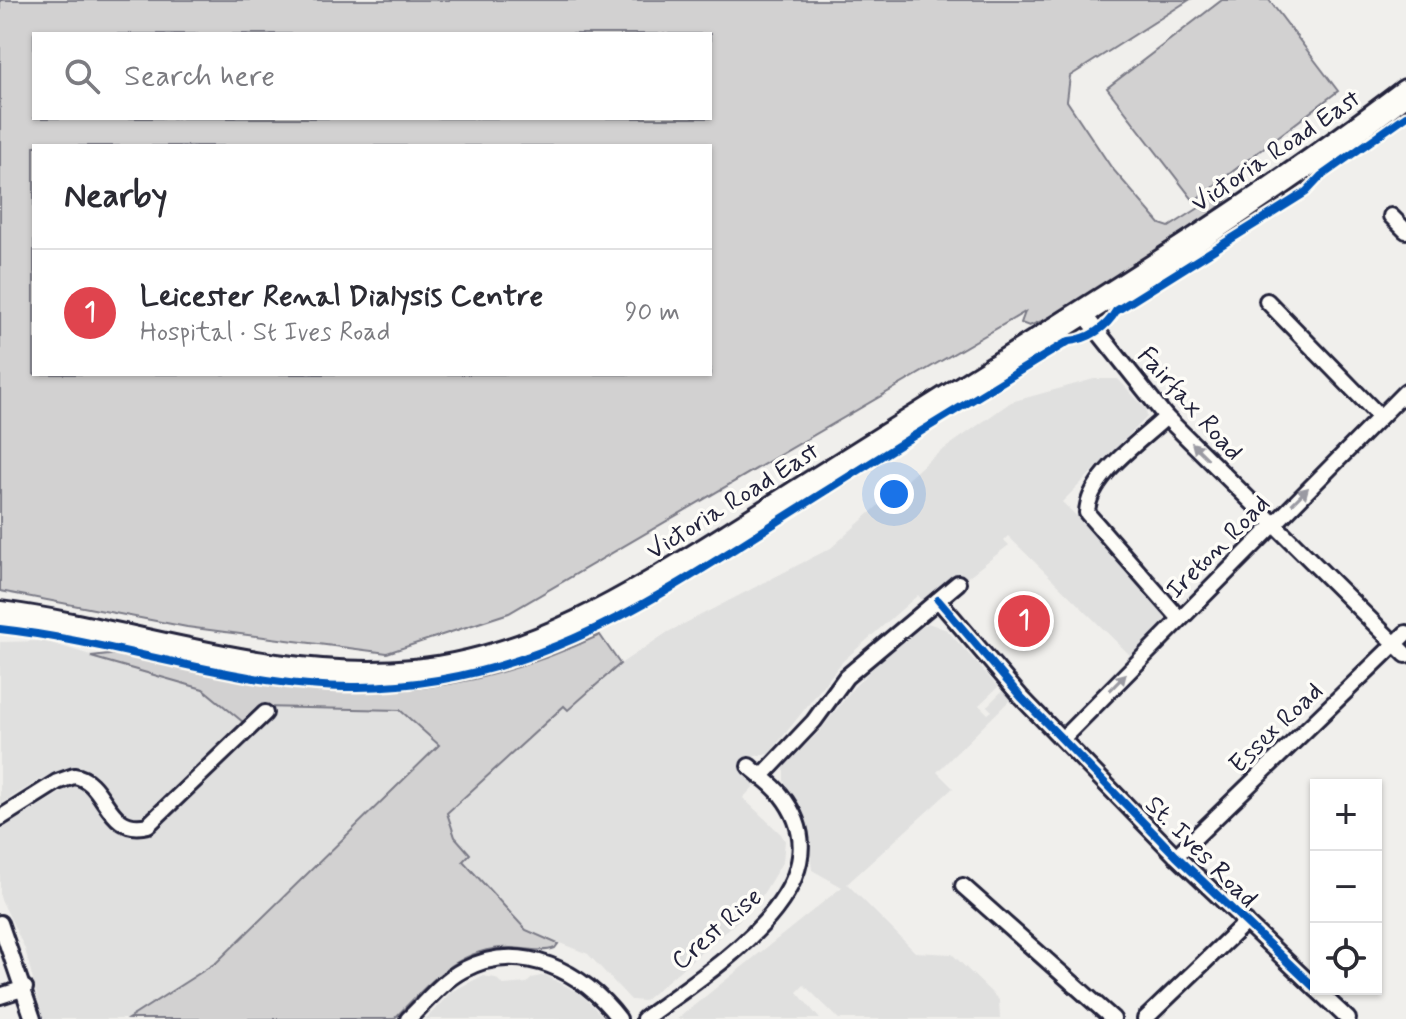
<!DOCTYPE html>
<html lang="en">
<head>
<meta charset="utf-8">
<style>
	:root { --surface:#fff; --page:#f2f2f3; --text:#2b2b33; --muted:#7c7c81; --line:#e1e1e2; --accent:#111827 }
	body { margin:0; font-family:Mynerve,sans-serif; background:var(--page); color:var(--text) }
	.controls { position:absolute; right:24px; bottom:24px; display:grid; overflow:hidden; border-radius:0px; box-shadow:0 2px 6px #0004 }
	.controls button { width:72px; height:72px; display:grid; place-items:center; padding:0; border:0; border-bottom:2px solid var(--line); background:var(--surface); color:var(--text); font:40px sans-serif }
	.you { position:absolute; left:894px; top:494px; width:28px; height:28px; margin:-20px; border:6px solid #fff; border-radius:50%; background:#1a73e8; box-shadow:0 0 0 12px #1a73e833 }
	.badge { display:grid; place-items:center; width:52px; height:52px; border-radius:50%; background:var(--accent); color:#fff; font-size:26px; font-weight:700 }
	.pin { position:absolute; translate:-50% -50%; border:4px solid #fff; box-shadow:0 2px 8px #0006 }
	.list { margin:0; padding:0; list-style:none }
	h2 { display:flex; justify-content:space-between; align-items:center; height:104px; margin:0; padding:0 32px; font-size:34px }
	h2 small { font-size:26px; font-weight:400; color:var(--muted) }
	.list li { display:grid; grid-template-columns:52px 1fr auto; gap:24px; align-items:center; box-sizing:border-box; height:128px; padding:0 32px; border-top:2px solid var(--line) }
	.list b { display:block; font-size:30px; white-space:nowrap }
	.list p { margin:0; font-size:26px; white-space:nowrap; color:var(--muted) }
	.list em { font-size:26px; font-style:normal; color:var(--muted) }
	.icon { flex:none; width:44px; height:44px; fill:none; stroke:currentColor; stroke-width:2; stroke-linecap:round; stroke-linejoin:round }
	.map { position:relative; flex:none; width:1406px; height:1019px; overflow:hidden }
	.search { position:absolute; background:var(--surface); box-shadow:0 2px 6px #0004; left:32px; top:32px; width:680px; height:88px; display:flex; align-items:center; gap:20px; box-sizing:border-box; padding:0 28px; border-radius:0px; color:var(--muted); font-size:30px }
	.panel { position:absolute; background:var(--surface); box-shadow:0 2px 6px #0004; left:32px; top:144px; width:680px; height:232px; border-radius:0px }
	.map>svg:first-child { display:block }
	.built { fill:#e0e0df }
	.green { fill:#d2d1d1; stroke:#7a7a86; stroke-width:2; fill-rule:evenodd }
	.lines { fill:none; stroke-linecap:round; stroke-linejoin:round }
	.minor-casing { stroke:#22223b; stroke-width:20 }
	.trunk-casing { stroke:#22223b; stroke-width:30 }
	.minor { stroke:#fdfcf7; stroke-width:14 }
	.trunk { stroke:#fdfcf7; stroke-width:24 }
	.cycleway-casing { stroke:#fdfcf7; stroke-width:13 }
	.cycleway { stroke:#0057b8; stroke-width:8 }
	.oneway { fill:#9a9aa2 }
	.labels { text-anchor:middle; stroke-width:7; stroke-linejoin:round; paint-order:stroke }
	.street-label { font-size:26px; fill:#22223b; stroke:#fdfcf7 }
</style>
</head>
<body>
<div class="map">
<svg width="1406" height="1019" viewBox="0 0 1406 1019">
	<rect width="100%" height="100%" fill="#f0efec"/>
	<filter id="ink" filterUnits="userSpaceOnUse"><feTurbulence type="fractalNoise" baseFrequency=".0125" numOctaves="2"/><feDisplacementMap in="SourceGraphic" scale="16" xChannelSelector="R" yChannelSelector="G"/><feConvolveMatrix kernelMatrix="1 2 1 2 8 2 1 2 1" color-interpolation-filters="sRGB"/></filter>
	<g filter="url(#ink)">
		<g class="built">
			<path d="M1094 379H1118L1146 409 1147 417 1062 502 1133 570 1165 614 1166 621 1132 657 1008 536 1004 540 1009 545 965 579 959 572 922 600 918 595 843 661 769 754 755 756 743 770 756 784 743 798 781 834 785 841 783 861 760 899 754 898 739 911 740 919 644 1001 631 1000 588 954 526 930 463 860 470 854 455 837 447 812 564 705 569 709 620 664 668 632 831 548 930 459 1011 402Z"/>
			<path d="M928 623 947 630 998 687 979 705 988 714 992 711 987 706 1002 691 1011 699 937 772 953 788 847 884 915 952 952 954 999 1000 1000 1019H839L804 985 797 992 820 1019H677L842 887 812 870 806 820 784 781V767L820 731 853 688 893 648Z"/>
			<path d="M44 641 203 689 243 722 261 707 400 710 439 745 217 962 191 982 128 1019H43L25 949 0 897V830L62 792 50 774 0 804V642Z"/>
			<path d="M545 975 581 994 605 1019H426L451 992 482 976 496 978 503 985 527 983 532 978Z"/>
		</g>
		<g class="green">
			<path d="M0 0H1189L1070 76 1067 101 1111 167 1160 224 1169 227 1224 192 1228 198C1188 239 1083 306 1029 326L1021 323 1025 312 509 613 387 653 187 627 0 591ZM34 34H710V118H34ZM34 146H710V374H34Z"/>
			<path d="M1222 0H1269L1338 91 1194 201 1107 88Z"/>
			<path d="M600 635 620 664 568 710 564 706 447 813 455 837 470 854 463 861 526 930 558 944 555 948C540 954 517 946 500 948 454 952 424 988 394 1019H128L217 962 439 745 400 710 261 707 243 722 203 689 91 657 118 654C304 694 418 719 600 635Z"/>
		</g>
		<g class="lines">
			<defs>
				<g id="minor">
					<path d="M1391 216 1406 231"/>
					<path d="M1267 301 1380 417"/>
					<path d="M1083 313 1166 417 1406 655"/>
					<path d="M1166 417C1140 442 1088 476 1087 513L1179 618"/>
					<path d="M938 600 1021 697 1176 856 1316 989"/>
					<path d="M1063 738 1406 391"/>
					<path d="M761 777 814 721 846 677 958 583"/>
					<path d="M0 818 57 782 74 776C107 780 105 836 148 825L265 713"/>
					<path d="M1176 856 1406 633"/>
					<path d="M963 886 1113 1019"/>
					<path d="M0 923 33 1019"/>
					<path d="M1316 989 1348 1019"/>
					<path d="M0 996 25 988"/>
					<path d="M408 1019C425 1003 442 981 463 970 521 939 584 972 619 1019"/>
					<path d="M644 1019C705 973 854 887 781 795 773 784 760 776 749 766"/>
					<path d="M1145 1019 1246 922"/>
				</g>
				<path id="trunk" d="M0 614C138 632 273 685 414 672 531 661 633 596 730 535 791 497 851 459 911 421 1078 315 1249 212 1406 92"/>
			</defs>
			<use href="#minor" class="minor-casing"/>
			<use href="#trunk" class="trunk-casing"/>
			<use href="#minor" class="minor"/>
			<use href="#trunk" class="trunk"/>
			<defs>
				<g id="cycleway">
					<path d="M938 600 1021 697 1176 856 1316 989"/>
					<path d="M0 629C118 642 240 688 357 687 534 686 658 597 802 506 890 450 979 395 1069 341 1089 339 1106 328 1116 311L1306 192 1321 176 1406 116"/>
				</g>
			</defs>
			<use href="#cycleway" class="cycleway-casing"/>
			<use href="#cycleway" class="cycleway"/>
		</g>
		<defs><path id="oneway-solid" d="M-6-.8H1V-3.2L6.5 0L1 3.2V.8H-6Z" transform="scale(2)"/></defs>
		<g class="oneway">
			<use href="#oneway-solid" transform="translate(1200 451) rotate(-135)"/>
			<use href="#oneway-solid" transform="translate(1300 496) rotate(-45)"/>
			<use href="#oneway-solid" transform="translate(1118 682) rotate(-46)"/>
		</g>
	</g>
	<g class="labels">
		<g class="street-label">
			<text transform="translate(1275 150) rotate(-34)" y="9">Victoria Road East</text>
			<text transform="translate(1191 403) rotate(48)" y="9">Fairfax Road</text>
			<text transform="translate(732 500) rotate(-32)" y="9">Victoria Road East</text>
			<text transform="translate(1217 546) rotate(-45)" y="9">Ireton Road</text>
			<text transform="translate(1275 727) rotate(-44)" y="9">Essex Road</text>
			<text transform="translate(1202 851) rotate(45)" y="9">St. Ives Road</text>
			<text transform="translate(716 928) rotate(-41)" y="9">Crest Rise</text>
		</g>
	</g>
</svg>
<div class="controls">
<button>+</button>
<button>−</button>
<button><svg class="icon" aria-label="locate" viewBox="0 0 24 24"><circle cx="12" cy="12" r="6"/><path d="M12 2v4M12 18v4M2 12h4M18 12h4"/></svg></button>
</div>
<div class="you"></div>
<div class="pin badge" style="left:1024px;top:621px;background:#e0444e">1</div>
<div class="search"><svg class="icon" aria-label="search" viewBox="0 0 24 24"><circle cx="10" cy="10" r="6"/><path d="M15 15l6 6"/></svg>Search here</div>
<section class="panel">
<h2>Nearby<small></small></h2>
<ul class="list">
<li><span class="badge" style="background:#e0444e">1</span><div><b>Leicester Renal Dialysis Centre</b><p>Hospital · St Ives Road</p></div><em>90 m</em></li>
</ul>
</section>
</div>
</body>
</html>
